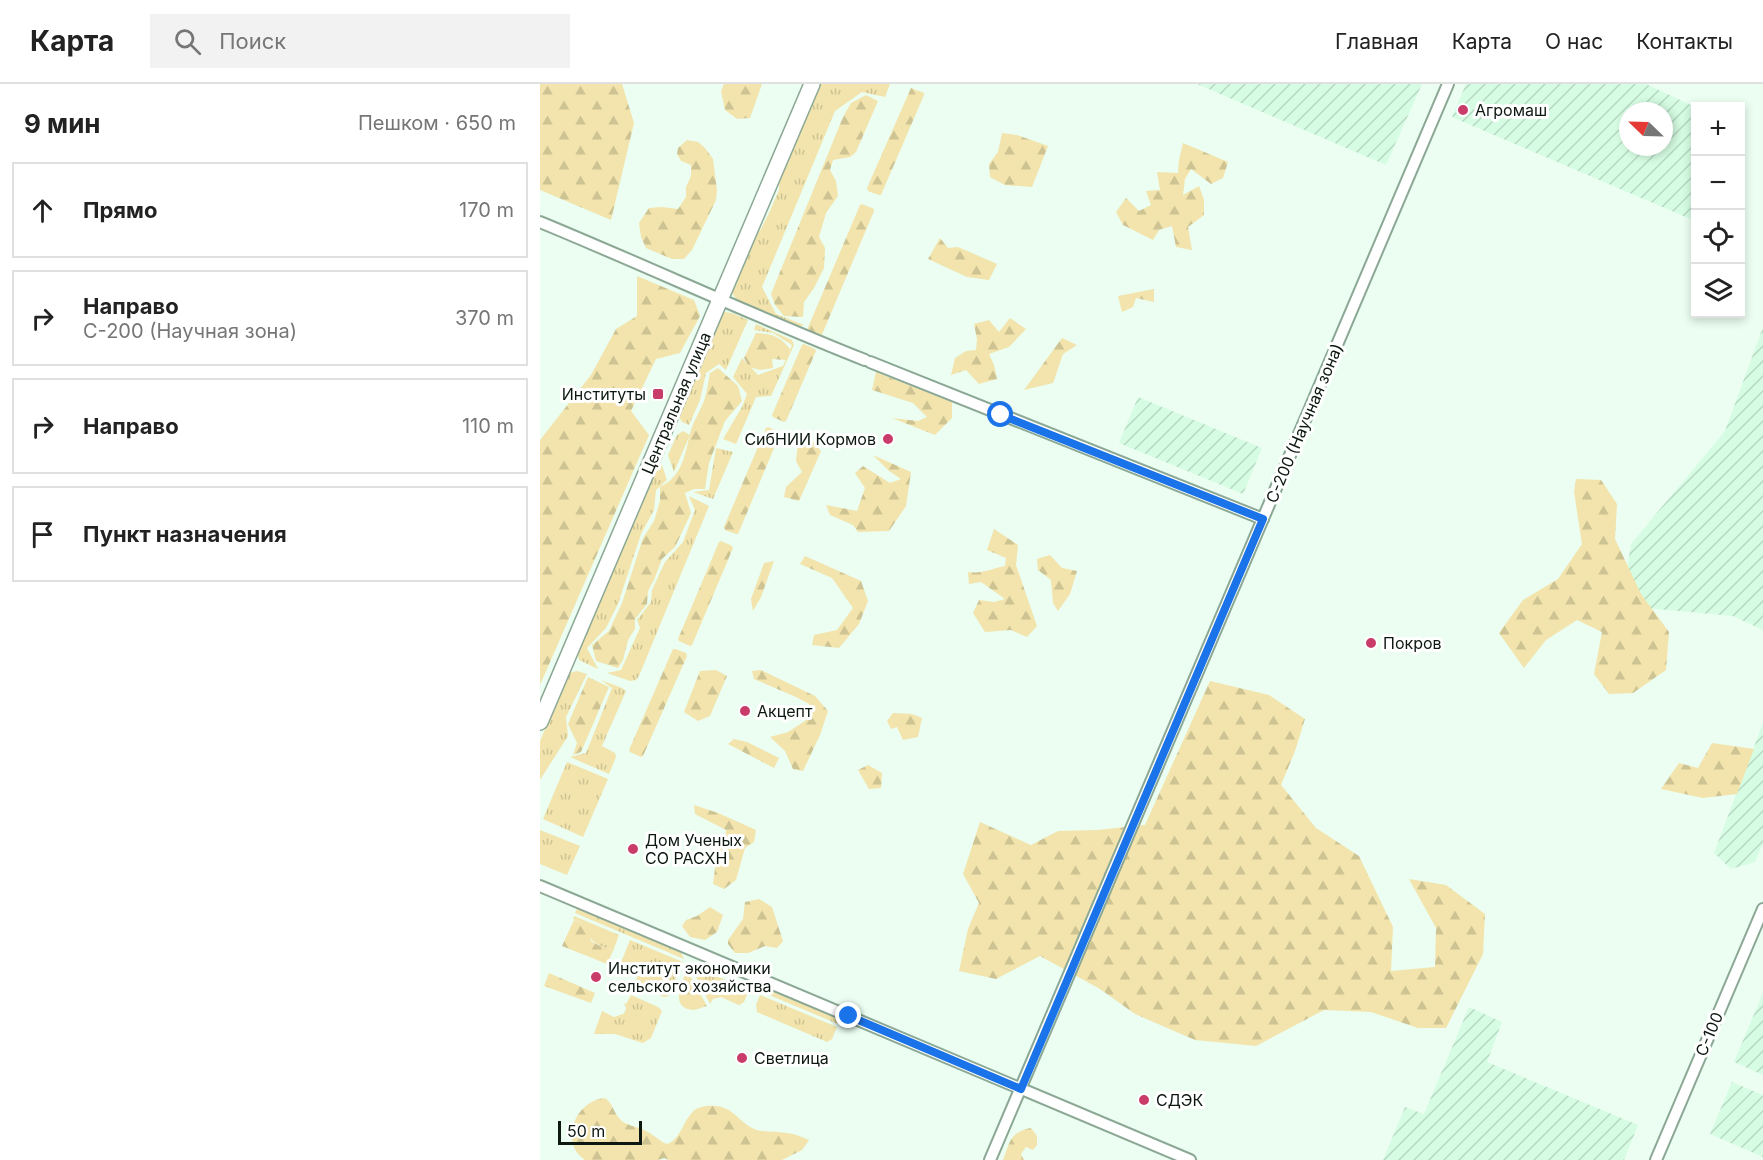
<!DOCTYPE html>
<html lang="ru">
<head>
<meta charset="utf-8">
<style>
	:root { --surface:#fff; --page:#f2f2f2; --text:#222; --muted:#767676; --line:#e0e0e0 }
	body { margin:0; font-family:Inter,sans-serif; background:var(--page); color:var(--text) }
	.controls { position:absolute; right:18px; top:18px; display:grid; overflow:hidden; border-radius:0px; box-shadow:0 3px 9px #0003 }
	.controls button { width:54px; height:54px; display:grid; place-items:center; padding:0; border:0; border-bottom:2px solid var(--line); background:var(--surface); color:var(--text); font:30px sans-serif }
	.compass { position:absolute; left:1079px; top:18px; width:54px; height:54px; border-radius:50%; background:var(--surface); box-shadow:0 3px 9px #0003; rotate:293deg }
	.scale { position:absolute; left:18px; bottom:15px; width:84px; box-sizing:border-box; padding-left:6px; border:3px solid #0d1811; border-top:0; font-size:16px; line-height:21px; white-space:nowrap; color:#0d1811; -webkit-text-stroke:4px #fff; paint-order:stroke }
	.stop { position:absolute; width:18px; height:18px; margin:-14px; border:4px solid #1a73e8; border-radius:50%; background:#fff }
	.stop.end { background:#1a73e8; border-color:#fff; box-shadow:0 2px 6px #0008 }
	.list { margin:0; padding:0; list-style:none }
	h2 { display:flex; justify-content:space-between; align-items:center; height:78px; margin:0; padding:0 24px; font-size:26px }
	h2 small { font-size:20px; font-weight:400; color:var(--muted) }
	.list li { display:grid; grid-template-columns:39px 1fr auto; gap:18px; align-items:center; box-sizing:border-box; height:96px; margin:0 12px 12px; padding:0 12px; border:2px solid var(--line); border-radius:0px }
	.list b { display:block; font-size:22px; white-space:nowrap }
	.list p { margin:0; font-size:20px; white-space:nowrap; color:var(--muted) }
	.list em { font-size:20px; font-style:normal; color:var(--muted) }
	.icon { flex:none; width:33px; height:33px; fill:none; stroke:currentColor; stroke-width:2; stroke-linecap:round; stroke-linejoin:round }
	.map { position:relative; flex:none; width:1223px; height:1076px; overflow:hidden }
	header { display:flex; align-items:center; gap:36px; box-sizing:border-box; height:84px; padding:0 30px; background:var(--surface); border-bottom:2px solid var(--line) }
	header strong { font-size:28px }
	nav { display:flex; gap:33px; margin-inline-start:auto; font-size:21px }
	.search { width:420px; height:54px; background:var(--page); display:flex; align-items:center; gap:15px; box-sizing:border-box; padding:0 21px; border-radius:0px; color:var(--muted); font-size:22px }
	main { display:flex }
	aside { flex:1; background:var(--surface) }
	.map>svg:first-child { display:block }
	.industrial { fill:url(#industrial-furrows); fill-rule:evenodd }
	.grass { fill:url(#grass-tufts) }
	.forest { fill:url(#forest-firs) }
	.lines { fill:none; stroke-linecap:round; stroke-linejoin:round }
	.street-casing { stroke:#8ba895; stroke-width:14 }
	.secondary-casing { stroke:#8ba895; stroke-width:18 }
	.street { stroke:#fff; stroke-width:10 }
	.secondary { stroke:#fff; stroke-width:15 }
	.route { stroke:#1a73e8; stroke-width:8 }
	.poi-dot { fill:#c93c6a; stroke:#fff; stroke-width:2 }
	.labels { text-anchor:middle; stroke-width:6; stroke-linejoin:round; paint-order:stroke }
	.poi-label { font-size:16px; fill:#0d1811; stroke:#fff; text-anchor:start }
	.street-label { font-size:16px; fill:#0d1811; stroke:#fff }
</style>
</head>
<body>
<header>
<strong>Карта</strong>
<div class="search"><svg class="icon" aria-label="search" viewBox="0 0 24 24"><circle cx="10" cy="10" r="6"/><path d="M15 15l6 6"/></svg>Поиск</div>
<nav><a>Главная</a><a>Карта</a><a>О нас</a><a>Контакты</a></nav>
</header>
<main>
<aside>
<h2>9 мин<small>Пешком · 650 m</small></h2>
<ul class="list">
<li><svg class="icon" aria-label="ahead" viewBox="0 0 24 24"><path d="M12 20V5M6 11l6-6 6 6"/></svg><div><b>Прямо</b></div><em>170 m</em></li>
<li><svg class="icon" aria-label="right" viewBox="0 0 24 24"><path d="M7 20v-9h11M14 6l5 5-5 5"/></svg><div><b>Направо</b><p>С-200 (Научная зона)</p></div><em>370 m</em></li>
<li><svg class="icon" aria-label="right" viewBox="0 0 24 24"><path d="M7 20v-9h11M14 6l5 5-5 5"/></svg><div><b>Направо</b></div><em>110 m</em></li>
<li><svg class="icon" aria-label="arrive" viewBox="0 0 24 24"><path d="M6 21V4h12l-3 4 3 4H6"/></svg><div><b>Пункт назначения</b></div></li>
</ul>
</aside>
<div class="map">
<svg width="1223" height="1076" viewBox="0 0 1223 1076">
	<defs>
		<pattern id="industrial-furrows" width="10" height="10" patternUnits="userSpaceOnUse" patternTransform="scale(1.5)"><rect width="10" height="10" fill="#d6fde3"/><path d="M-1 1l2-2M0 10L10 0M9 11l2-2" fill="none" stroke="#b6d8c2"/></pattern>
		<pattern id="grass-tufts" width="24" height="20" patternUnits="userSpaceOnUse" patternTransform="scale(1.5)"><rect width="24" height="20" fill="#f2e4ac"/><path d="M3 7l-1-3M5 7V3M7 7l1-3M15 17l-1-3M17 17v-4M19 17l1-3" fill="none" stroke="#cec393"/></pattern>
		<pattern id="forest-firs" width="22" height="20" patternUnits="userSpaceOnUse" patternTransform="scale(1.5)"><rect width="22" height="20" fill="#f2e4ac"/><path d="M5 1l3.5 6h-7zM16 11l3.5 6h-7z" fill="#cec393"/></pattern>
	</defs>
	<rect width="100%" height="100%" fill="#ebfef1"/>
	<g class="industrial">
		<path d="M657 0H882L846 81Z"/>
		<path d="M926 0H1106L1155 23V137L912 33ZM1088 27H1124V63H1088Z"/>
		<path d="M1223 243V546L1193 532 1105 524 1080 527 1091 460 1185 347Z"/>
		<path d="M598 313 722 364 703 410 579 359Z"/>
		<path d="M1223 639V759L1215 778 1191 785 1174 769Z"/>
		<path d="M1223 909V991L1194 978Z"/>
		<path d="M929 923 962 938 947 978 1098 1041 1084 1076H843L865 1023 884 1030Z"/>
		<path d="M1192 998 1223 1011V1073L1170 1050Z"/>
	</g>
	<g class="grass">
		<path d="M279 0H350L345 13 322 8 295 27 222 203 236 230 264 241 257 243 196 215 191 207 212 156 221 145 230 127 239 106V92Z"/>
		<path d="M184 228 192 229 208 236 186 286 179 280 166 289 160 316 149 341 142 338 138 331 177 238Z"/>
		<path d="M216 240 252 256 254 261 231 312 216 313 196 360 183 355 202 323 207 310 193 293 202 274 218 291 243 282 252 261 233 249 214 246Z"/>
		<path d="M143 347 150 351 134 388 128 371 137 351Z"/>
		<path d="M176 364 193 368 173 415 153 408 169 406Z"/>
		<path d="M119 379 122 381 127 396 116 406 114 426 101 450 78 520 66 544 47 564 58 585 39 576 37 569Z"/>
		<path d="M149 412 169 422 99 592 96 596 90 597 67 589 81 586 100 544 97 536 111 518 112 506 125 478 143 458 155 426Z"/>
		<path d="M37 587 47 590 26 633 28 652 0 696V657L29 589Z"/>
		<path d="M61 596 82 604 86 607 62 662 75 669 76 673 69 690 30 673 46 669 72 604Z"/>
		<path d="M27 678 68 695 43 753 3 735Z"/>
		<path d="M0 746 40 762 27 791 0 780Z"/>
		<path d="M38 823 140 866 144 875 35 829Z"/>
		<path d="M34 832 79 851 73 867C52 859 52 858 42 839L33 835Z"/>
		<path d="M90 856 143 878 128 912 124 913 105 905 108 901 94 877 84 871Z"/>
		<path d="M150 881 209 906 204 918 199 921 181 913 173 915 170 920Z"/>
		<path d="M147 886 167 922C163 923 156 926 153 926 129 924 142 898 147 886Z"/>
		<path d="M228 904 297 933 298 940 222 908Z"/>
		<path d="M91 911 118 923 122 927 111 954 103 959 75 950H54L62 927 74 933 83 930C87 925 87 923 83 919L86 920Z"/>
		<path d="M220 911 297 943 292 955 287 958 217 928 216 921Z"/>
	</g>
	<g class="forest">
		<path d="M0 0H82L94 39 71 136 0 106Z"/>
		<path d="M184 0H222L210 34 197 35 185 26 181 7Z"/>
		<path d="M371 4 384 9V11L341 111H339L328 107 327 104Z"/>
		<path d="M326 11 338 17 316 68 310 73 293 76 290 86 296 97 298 112 286 129 279 153 285 164 284 184 274 204 264 218 263 233 244 232 235 221 231 210 303 33 311 19Z"/>
		<path d="M462 49 477 51 508 62 492 103 465 101 450 93 449 80 458 68Z"/>
		<path d="M147 56 158 58 165 64 173 75 177 106 176 116 152 166 144 175H132L106 164 101 153 99 139 109 124 122 123 138 125 146 113V103L151 92V81L141 77 137 70 138 64Z"/>
		<path d="M643 59 688 78 683 94 671 100 651 85 645 95 643 111 659 102 664 116V131L648 143 652 166 636 163 632 142 619 146 613 156 583 141 576 128 586 114 599 127 611 121 606 107 620 106 617 88 638 89 639 76Z"/>
		<path d="M322 120 334 125V127L281 253 267 246 320 121Z"/>
		<path d="M400 154 408 164 418 163 457 180 449 196 427 193 388 175Z"/>
		<path d="M97 192 154 216 160 232 140 269 116 275 91 327 109 351 0 601V356L51 291 76 245 97 232Z"/>
		<path d="M614 205V218L596 214 593 223 582 228 578 212Z"/>
		<path d="M470 234 486 245 469 263 449 270 454 281 457 295 439 300 426 286 411 291 415 274 426 267 436 266 437 255 434 240 449 236 459 248Z"/>
		<path d="M216 249C232 250 240 252 250 265L247 276 232 275 233 284 220 286 209 283 204 274Z"/>
		<path d="M522 254 537 261 523 270 513 299 484 306Z"/>
		<path d="M264 260 275 265 276 267 246 337 244 338 233 333 232 331 262 261Z"/>
		<path d="M178 284 198 302 202 317 185 337 169 379 165 405H154L145 409 151 429 135 463 122 475 114 496 108 507 107 520 95 535V545L88 556 83 576 78 584 56 577 52 561 69 547 82 519 103 454 114 437 120 417V403C145 391 145 366 152 343 155 334 161 326 164 317 167 308 168 298 170 289Z"/>
		<path d="M336 288 412 318V334L395 351 352 334 378 337 387 333 373 319 332 306Z"/>
		<path d="M228 343 239 348 240 350 198 450H196L185 446 184 443 226 344Z"/>
		<path d="M270 354 281 367 259 417 244 413 246 403 262 388 256 377 258 358Z"/>
		<path d="M333 371 371 388 366 422 349 447 318 448 313 441 290 431 286 421 317 427 325 404 315 389 323 382 350 399 361 395 349 387Z"/>
		<path d="M1036 395 1061 396 1077 420 1075 455 1101 510 1129 548 1126 586 1093 609 1069 610 1054 590 1062 548 1037 536 1006 556 984 584 959 549 983 516 1018 495 1042 460 1034 408Z"/>
		<path d="M454 445 478 461 476 481 497 542 487 553 471 546 445 548 433 529 439 516 454 518 465 515 441 498 429 500 428 488C443 490 450 485 465 482L466 474 447 466Z"/>
		<path d="M181 457 192 462 193 464 152 561 150 562 139 557 138 555 179 458Z"/>
		<path d="M510 471 522 484 537 487 530 510 518 527 513 519 511 496 498 486 497 475Z"/>
		<path d="M265 472 321 497 328 517 319 540 299 564 272 561 274 551 297 546 313 524 292 494 260 480Z"/>
		<path d="M234 477 221 513 213 527 211 515 224 479Z"/>
		<path d="M133 565H135L146 569 147 572 103 672 101 673 90 668 89 666Z"/>
		<path d="M176 586 187 592 170 632 158 637 144 628 160 587Z"/>
		<path d="M221 586 275 612 288 627 280 651 263 687 253 685 245 667 230 653 248 648 265 637 269 620 256 613 214 595 212 587Z"/>
		<path d="M48 593 69 603 41 668 33 671 37 659 28 640Z"/>
		<path d="M670 597 729 611 765 635 755 667 741 701 776 744 819 772 853 843 851 887 895 883 896 844 869 795 906 801 945 830 943 870 906 944H878L831 928 784 926 716 962 655 956 595 930 560 905 500 872 456 895 419 887 428 845 439 819 423 790 440 738 491 761 518 747 557 746 605 741Z"/>
		<path d="M353 629 372 630 382 634 378 653 363 656 357 643 351 645 347 637Z"/>
		<path d="M194 655 207 658 239 674 234 684 188 660Z"/>
		<path d="M1172 659 1214 665 1197 710 1163 714 1121 705 1139 679 1158 684Z"/>
		<path d="M328 681 342 689 341 704 329 705 318 686Z"/>
		<path d="M154 721 178 729 216 746 214 758 205 764 196 796 184 805 173 800 177 768 185 755 186 746 155 730Z"/>
		<path d="M219 815 232 823 243 857 237 864 225 862 208 869H195L188 860V856L203 835 205 818Z"/>
		<path d="M170 823 183 831 177 848 165 856 150 853 142 842 146 836 157 832Z"/>
		<path d="M34 836 42 839 50 845 51 857 58 861 73 867 67 880 22 862Z"/>
		<path d="M84 871C95 877 105 883 109 896L105 905 95 901 97 893 78 885Z"/>
		<path d="M9 889 55 909 51 919 4 902Z"/>
		<path d="M65 1014C73 1020 73 1027 79 1034 85 1042 97 1042 106 1047 113 1050 119 1057 127 1060 142 1055 143 1034 156 1025 162 1022 168 1021 175 1022 193 1023 199 1038 214 1045 224 1049 236 1047 247 1049 255 1050 262 1053 269 1056L262 1066 242 1076H129L124 1074 118 1076H45C18 1058 36 1016 65 1014Z"/>
		<path d="M491 1044 497 1052V1061L493 1066 486 1063 481 1070 484 1076H463C470 1058 470 1048 491 1044Z"/>
	</g>
	<g class="lines">
		<defs>
			<g id="street">
				<path d="M0 138C109 183 216 233 325 276"/>
				<path d="M330 278 723 435"/>
				<path d="M0 802 650 1076"/>
				<path d="M450 1076 908 0"/>
				<path d="M1116 1076 1223 825"/>
			</g>
			<path id="secondary" d="M0 638 272 0"/>
		</defs>
		<use href="#street" class="street-casing"/>
		<use href="#secondary" class="secondary-casing"/>
		<use href="#street" class="street"/>
		<use href="#secondary" class="secondary"/>
	</g>
	<g class="lines">
		<path class="route" d="M309 932 481 1005 723 435 461 331"/>
	</g>
	<g class="poi-dot">
		<circle cx="923" cy="26" r="6"/>
		<rect x="112" y="304" width="12" height="12" rx="3"/>
		<circle cx="348" cy="355" r="6"/>
		<circle cx="831" cy="559" r="6"/>
		<circle cx="205" cy="627" r="6"/>
		<circle cx="93" cy="765" r="6"/>
		<circle cx="56" cy="893" r="6"/>
		<circle cx="202" cy="974" r="6"/>
		<circle cx="604" cy="1016" r="6"/>
	</g>
	<g class="labels">
		<g class="poi-label">
			<text x="935" y="32">Агромаш</text>
			<text x="106" y="316" text-anchor="end">Институты</text>
			<text x="336" y="361" text-anchor="end">СибНИИ Кормов</text>
			<text x="843" y="565">Покров</text>
			<text x="217" y="633">Акцепт</text>
			<text x="105" y="762">Дом Ученых<tspan x="105" dy="18">СО РАСХН</tspan></text>
			<text x="68" y="890">Институт экономики<tspan x="68" dy="18">сельского хозяйства</tspan></text>
			<text x="214" y="980">Светлица</text>
			<text x="616" y="1022">СДЭК</text>
		</g>
		<g class="street-label">
			<text transform="translate(136 319) rotate(-67)" y="6">Центральная улица</text>
			<text transform="translate(764 339) rotate(-67)" y="6">С-200 (Научная зона)</text>
			<text transform="translate(1169 950) rotate(-67)" y="6">С-100</text>
		</g>
	</g>
</svg>
<div class="controls">
<button>+</button>
<button>−</button>
<button><svg class="icon" aria-label="locate" viewBox="0 0 24 24"><circle cx="12" cy="12" r="6"/><path d="M12 2v4M12 18v4M2 12h4M18 12h4"/></svg></button>
<button><svg class="icon" aria-label="layers" viewBox="0 0 24 24"><path d="M12 4l9 5-9 5-9-5zM3 14l9 5 9-5"/></svg></button>
</div>
<svg class="compass" viewBox="-18 -18 36 36"><path d="M0-13l5 13h-10z" fill="#e53935"/><path d="M0 13l5-13h-10z" fill="#767676"/></svg>
<div class="scale">50 m</div>
<div class="stop" style="left:461px;top:331px"></div>
<div class="stop end" style="left:309px;top:932px"></div>
</div>
</main>
</body>
</html>
